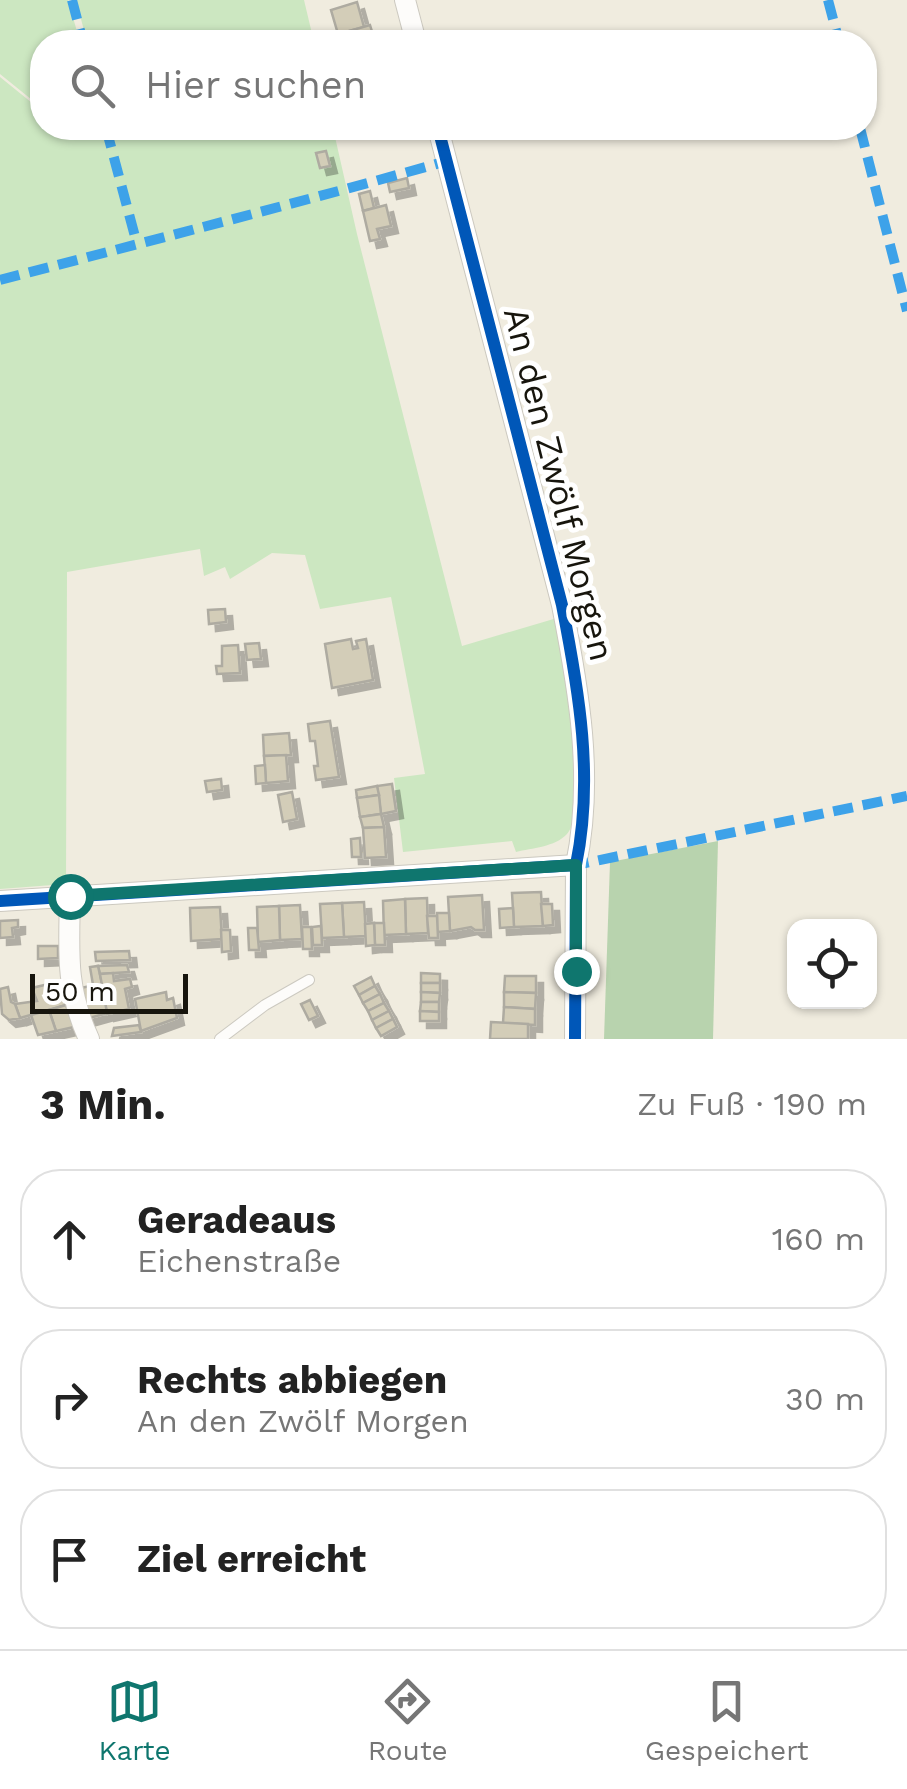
<!DOCTYPE html>
<html lang="de">
<head>
<meta charset="utf-8">
<style>
	:root { --surface:#fff; --page:#f2f2f2; --text:#222; --muted:#767676; --line:#e0e0e0; --accent:#0f766e }
	body { margin:0; font-family:"Work Sans",sans-serif; background:var(--page); color:var(--text) }
	.controls { position:absolute; right:30px; bottom:30px; display:grid; overflow:hidden; border-radius:20px; box-shadow:0 2px 8px #0004 }
	.controls button { width:90px; height:90px; display:grid; place-items:center; padding:0; border:0; border-bottom:2px solid var(--line); background:var(--surface); color:var(--text); font:50px sans-serif }
	.scale { position:absolute; left:30px; bottom:25px; width:158px; box-sizing:border-box; padding-left:10px; border:5px solid #17150d; border-top:0; font-size:28px; line-height:35px; white-space:nowrap; color:#17150d; -webkit-text-stroke:8px #fff; paint-order:stroke }
	.stop { position:absolute; width:30px; height:30px; margin:-22px; border:8px solid #0f766e; border-radius:50%; background:#fff }
	.stop.end { background:#0f766e; border-color:#fff; box-shadow:0 2px 10px #0008 }
	.list { margin:0; padding:0; list-style:none }
	h2 { display:flex; justify-content:space-between; align-items:center; height:130px; margin:0; padding:0 40px; font-size:42px }
	h2 small { font-size:32px; font-weight:400; color:var(--muted) }
	.list li { display:grid; grid-template-columns:65px 1fr auto; gap:30px; align-items:center; box-sizing:border-box; height:140px; margin:0 20px 20px; padding:0 20px; border:2px solid var(--line); border-radius:40px }
	.list b { display:block; font-size:38px; white-space:nowrap }
	.list p { margin:0; font-size:32px; white-space:nowrap; color:var(--muted) }
	.list em { font-size:32px; font-style:normal; color:var(--muted) }
	.icon { flex:none; width:55px; height:55px; fill:none; stroke:currentColor; stroke-width:2; stroke-linecap:round; stroke-linejoin:round }
	.map { position:relative; flex:none; width:907px; height:1039px; overflow:hidden }
	.search { position:absolute; background:var(--surface); box-shadow:0 2px 8px #0004; left:30px; right:30px; top:30px; height:110px; display:flex; align-items:center; gap:25px; box-sizing:border-box; padding:0 35px; border-radius:40px; color:var(--muted); font-size:38px }
	.sheet { height:610px; background:var(--surface) }
	nav { display:flex; justify-content:space-around; align-items:center; box-sizing:border-box; height:140px; border-top:2px solid var(--line); background:var(--surface); font-size:28px; color:var(--muted) }
	nav a { display:grid; justify-items:center; gap:5px }
	nav .on { color:var(--accent) }
	.map>svg:first-child { display:block }
	.green { fill:#cce7c1 }
	.forest { fill:#b8d3ae }
	.building { fill:#d3cdb8; stroke:#aeaba1; stroke-width:2.5; filter:url(#shadow) }
	.lines { fill:none; stroke-linecap:round; stroke-linejoin:round }
	.lane-casing { stroke:#ccc9c0; stroke-width:12 }
	.street-casing { stroke:#ccc9c0; stroke-width:22 }
	.lane { stroke:#fdfcfa; stroke-width:10 }
	.street { stroke:#fdfcfa; stroke-width:20 }
	.quiet { stroke:#3da2e9; stroke-width:10; stroke-dasharray:20 10; stroke-linecap:butt }
	.cycleway-casing { stroke:#fff; stroke-width:19 }
	.cycleway { stroke:#0057b8; stroke-width:12 }
	.route { stroke:#0f766e; stroke-width:12 }
	.labels { text-anchor:middle; stroke-width:10; stroke-linejoin:round; paint-order:stroke }
	.street-label { font-size:35px; fill:#17150d; stroke:#fff }
</style>
</head>
<body>
<div class="map">
<svg width="907" height="1039" viewBox="0 0 907 1039">
	<defs>
		<filter id="shadow"><feDropShadow dx="7" dy="7" stdDeviation="0" flood-color="#0004"/></filter>
	</defs>
	<rect width="100%" height="100%" fill="#f0ecdf"/>
	<g class="green">
		<path d="M0 0H68L80 42H42V108L0 74Z"/>
		<path d="M76 0H304L314 42H87Z"/>
		<path d="M0 77 42 111V128H63L78 140 111 134 110 128H333L357 234 462 646 557 618C563 656 590 809 567 834 555 847 532 848 516 852L512 841 403 852 394 778 425 774 391 597 320 609 305 555 272 553 230 579 225 567 204 576 200 549 67 572 66 884 0 889Z"/>
	</g>
	<path class="forest" d="M718 841 713 1039H604L610 862Z"/>
	<g class="building">
		<path d="M357 2 364 27 338 34 331 10Z"/>
		<path d="M370 25 374 38 353 42 349 31Z"/>
		<path d="M326 151 330 166 320 168 316 153Z"/>
		<path d="M407 178 409 188 390 192 388 183Z"/>
		<path d="M370 191 374 208 363 211 359 194Z"/>
		<path d="M386 205 391 226 377 229 380 239 370 241 363 211Z"/>
		<path d="M225 609 226 622 209 624 208 610Z"/>
		<path d="M351 639 353 649 358 648 356 641 366 639 373 680 332 688 325 644Z"/>
		<path d="M259 643 261 659 247 660 245 644Z"/>
		<path d="M238 645 240 673 217 674 216 666H222V646Z"/>
		<path d="M330 721 339 777 316 780 314 766H318L315 741H310L308 724Z"/>
		<path d="M289 733 291 755 264 756 263 735Z"/>
		<path d="M286 755 288 781 266 783 264 756Z"/>
		<path d="M265 765 266 783 256 784 255 766Z"/>
		<path d="M221 779 222 790 207 792 205 781Z"/>
		<path d="M392 784 396 811 381 814 377 786Z"/>
		<path d="M377 786 379 795 357 798 356 790Z"/>
		<path d="M292 792 297 819 283 822 278 795Z"/>
		<path d="M379 795 381 814 360 817 357 798Z"/>
		<path d="M381 814 384 827 363 828 360 817Z"/>
		<path d="M384 827 386 857 365 858 363 828Z"/>
		<path d="M360 838 361 857H352L351 839Z"/>
		<path d="M541 892 543 926 514 927 512 893Z"/>
		<path d="M482 895 484 930H475L471 927 450 931 448 897Z"/>
		<path d="M427 898 428 933 406 934 405 899Z"/>
		<path d="M405 899 406 934 384 935 383 901Z"/>
		<path d="M364 902 366 936 344 937 342 903Z"/>
		<path d="M342 903 344 937 322 938 320 904Z"/>
		<path d="M541 904H552L553 925 543 926Z"/>
		<path d="M300 905 302 939 280 940 279 906Z"/>
		<path d="M279 906 280 940 258 942 257 907Z"/>
		<path d="M220 907 222 939 191 941 190 908Z"/>
		<path d="M513 908 514 927 500 928 499 909Z"/>
		<path d="M437 913H449L450 931 437 932Z"/>
		<path d="M427 916H437L438 938H429Z"/>
		<path d="M18 920V927L12 928 13 937 0 938V921Z"/>
		<path d="M374 923H384L385 945H375Z"/>
		<path d="M374 923 375 945 366 946 365 924Z"/>
		<path d="M321 926 322 945H313L312 927Z"/>
		<path d="M302 927H311L312 949H303Z"/>
		<path d="M248 928H257L259 950H249Z"/>
		<path d="M221 930H230L231 951 222 952Z"/>
		<path d="M38 946H58V958L38 959Z"/>
		<path d="M129 951 130 960 96 961 95 952Z"/>
		<path d="M127 965 129 972 100 974 98 966Z"/>
		<path d="M98 966 102 984 93 985 90 967Z"/>
		<path d="M113 973 114 981 130 979 132 987 125 989 129 1009 107 1014 100 974Z"/>
		<path d="M421 973 440 974V983H421Z"/>
		<path d="M505 976H536V993L504 992Z"/>
		<path d="M371 977 375 986 359 995 354 986Z"/>
		<path d="M57 982 66 1005 20 1018 15 1004 37 1001 32 988Z"/>
		<path d="M421 983H440V993L421 992Z"/>
		<path d="M102 984 107 1013 86 1019 80 988Z"/>
		<path d="M375 986 380 994 363 1003 359 995Z"/>
		<path d="M8 987 11 1002 15 1004 20 1018 9 1020 2 1014 0 989Z"/>
		<path d="M166 992 167 1000 173 998 177 1018 141 1031 135 999Z"/>
		<path d="M421 992 440 993 439 1002H421Z"/>
		<path d="M504 992 536 993 535 1009 504 1007Z"/>
		<path d="M380 994 384 1003 368 1011 363 1003Z"/>
		<path d="M310 1000 318 1016 309 1020 301 1004Z"/>
		<path d="M421 1002H439V1012L420 1011Z"/>
		<path d="M384 1003 389 1011 372 1020 368 1011Z"/>
		<path d="M66 1005 74 1027 56 1031 49 1010Z"/>
		<path d="M504 1007 535 1009V1025L503 1023Z"/>
		<path d="M49 1010 56 1031 38 1035 31 1015Z"/>
		<path d="M389 1011 393 1019 376 1028 372 1020Z"/>
		<path d="M420 1011 439 1012V1021H420Z"/>
		<path d="M393 1019 397 1027 381 1036 376 1028Z"/>
		<path d="M491 1022 528 1024V1039H490Z"/>
		<path d="M139 1025 141 1032 112 1036 114 1028Z"/>
	</g>
	<g class="lines">
		<defs>
			<path id="lane" d="M220 1039 265 1005 309 980"/>
			<g id="street">
				<path d="M405 0 416 42"/>
				<path d="M438 128 562 605C579 691 594 778 576 865L575 1039"/>
				<path d="M70 896C69 951 65 987 89 1039"/>
				<path d="M0 901 576 865"/>
			</g>
		</defs>
		<use href="#lane" class="lane-casing"/>
		<use href="#street" class="street-casing"/>
		<use href="#lane" class="lane"/>
		<use href="#street" class="street"/>
		<g class="quiet">
			<path d="M72 0 83 42"/>
			<path d="M828 0 839 42"/>
			<path d="M106 128 137 244"/>
			<path d="M860 128 907 311"/>
			<path d="M0 280C149 241 298 203 447 161"/>
			<path d="M580 871 576 865 907 796"/>
		</g>
		<defs>
			<g id="cycleway">
				<path d="M438 128 562 605C579 691 594 778 576 865L575 1039"/>
				<path d="M0 901 576 865"/>
			</g>
		</defs>
		<use href="#cycleway" class="cycleway-casing"/>
		<use href="#cycleway" class="cycleway"/>
	</g>
	<g class="lines">
		<path class="route" d="M70 896 576 865V971"/>
	</g>
	<g class="labels">
		<g class="street-label">
			<text transform="translate(559 484) rotate(76)" y="12">An den Zwölf Morgen</text>
		</g>
	</g>
</svg>
<div class="controls">
<button><svg class="icon" aria-label="locate" viewBox="0 0 24 24"><circle cx="12" cy="12" r="6"/><path d="M12 2v4M12 18v4M2 12h4M18 12h4"/></svg></button>
</div>
<div class="scale">50 m</div>
<div class="stop" style="left:70px;top:896px"></div>
<div class="stop end" style="left:576px;top:971px"></div>
<div class="search"><svg class="icon" aria-label="search" viewBox="0 0 24 24"><circle cx="10" cy="10" r="6"/><path d="M15 15l6 6"/></svg>Hier suchen</div>
</div>
<section class="sheet">
<h2>3 Min.<small>Zu Fuß · 190 m</small></h2>
<ul class="list">
<li><svg class="icon" aria-label="ahead" viewBox="0 0 24 24"><path d="M12 20V5M6 11l6-6 6 6"/></svg><div><b>Geradeaus</b><p>Eichenstraße</p></div><em>160 m</em></li>
<li><svg class="icon" aria-label="right" viewBox="0 0 24 24"><path d="M7 20v-9h11M14 6l5 5-5 5"/></svg><div><b>Rechts abbiegen</b><p>An den Zwölf Morgen</p></div><em>30 m</em></li>
<li><svg class="icon" aria-label="arrive" viewBox="0 0 24 24"><path d="M6 21V4h12l-3 4 3 4H6"/></svg><div><b>Ziel erreicht</b></div></li>
</ul>
</section>
<nav>
<a class="on"><svg class="icon" aria-label="map" viewBox="0 0 24 24"><path d="M3 6l6-2 6 2 6-2v14l-6 2-6-2-6 2zM9 4v14M15 6v14"/></svg>Karte</a>
<a><svg class="icon" aria-label="directions" viewBox="0 0 24 24"><path d="M12 3l9 9-9 9-9-9zM9 14v-3h6M13 9l2 2-2 2"/></svg>Route</a>
<a><svg class="icon" aria-label="saved" viewBox="0 0 24 24"><path d="M7 4h10v16l-5-4-5 4z"/></svg>Gespeichert</a>
</nav>
</body>
</html>
